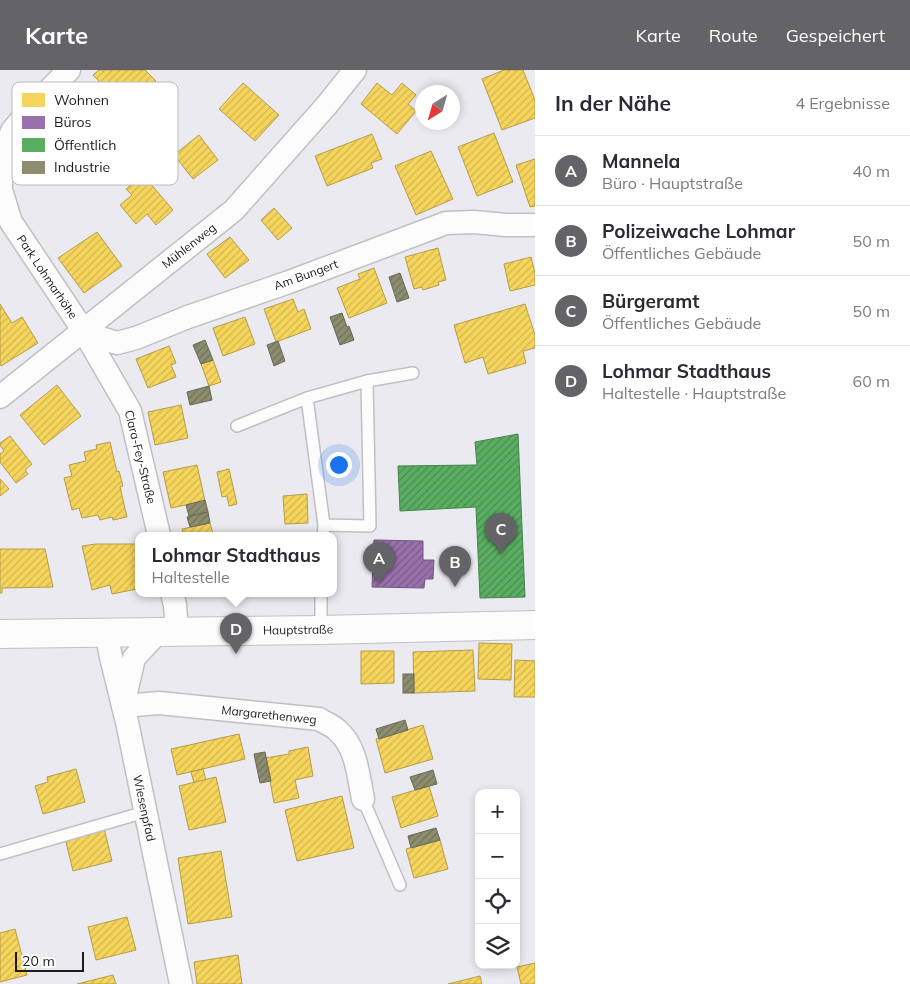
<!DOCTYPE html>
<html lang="de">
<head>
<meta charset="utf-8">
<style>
	:root { --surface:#fff; --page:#f2f2f3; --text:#2b2b33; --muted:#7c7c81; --line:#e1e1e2; --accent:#636368 }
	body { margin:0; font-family:Mulish,sans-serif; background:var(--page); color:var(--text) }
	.controls { position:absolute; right:15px; bottom:15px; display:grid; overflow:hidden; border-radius:10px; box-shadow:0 2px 8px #0003 }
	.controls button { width:45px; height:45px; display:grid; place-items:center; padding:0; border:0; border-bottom:1px solid var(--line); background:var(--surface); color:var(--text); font:25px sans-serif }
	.compass { position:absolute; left:415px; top:15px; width:45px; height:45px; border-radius:50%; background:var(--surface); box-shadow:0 2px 8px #0003; rotate:217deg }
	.scale { position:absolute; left:15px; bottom:12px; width:69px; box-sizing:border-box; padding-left:5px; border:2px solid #1b1b1f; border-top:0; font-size:14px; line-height:18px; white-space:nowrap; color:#1b1b1f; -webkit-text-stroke:4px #fff; paint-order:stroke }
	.you { position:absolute; left:338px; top:394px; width:18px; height:18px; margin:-12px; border:4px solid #fff; border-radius:50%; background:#1a73e8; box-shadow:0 0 0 8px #1a73e833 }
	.badge { display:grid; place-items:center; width:32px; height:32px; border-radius:50%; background:var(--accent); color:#fff; font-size:16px; font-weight:700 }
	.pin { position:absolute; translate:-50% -41px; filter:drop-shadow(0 1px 2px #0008) }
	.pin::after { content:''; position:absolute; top:26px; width:18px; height:15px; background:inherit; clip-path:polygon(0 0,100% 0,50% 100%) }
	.popup { position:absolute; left:135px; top:462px; width:202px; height:65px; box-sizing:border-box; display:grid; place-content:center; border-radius:10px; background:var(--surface); filter:drop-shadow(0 1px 4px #0005); font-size:16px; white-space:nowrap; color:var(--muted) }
	.popup b { font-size:19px; color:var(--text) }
	.popup::after { content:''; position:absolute; left:50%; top:100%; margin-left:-10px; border:10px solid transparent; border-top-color:var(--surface) }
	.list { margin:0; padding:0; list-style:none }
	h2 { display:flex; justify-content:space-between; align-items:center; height:65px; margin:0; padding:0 20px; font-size:21px }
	h2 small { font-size:16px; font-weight:400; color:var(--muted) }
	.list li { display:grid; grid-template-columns:32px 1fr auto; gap:15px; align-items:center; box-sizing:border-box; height:70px; padding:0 20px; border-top:1px solid var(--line) }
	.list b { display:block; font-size:19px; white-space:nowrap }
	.list p { margin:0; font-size:16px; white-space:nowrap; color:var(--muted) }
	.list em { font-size:16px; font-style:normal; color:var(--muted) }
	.icon { flex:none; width:28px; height:28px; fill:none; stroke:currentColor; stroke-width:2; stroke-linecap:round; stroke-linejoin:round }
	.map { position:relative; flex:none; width:535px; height:914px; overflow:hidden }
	header { display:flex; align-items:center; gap:30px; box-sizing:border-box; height:70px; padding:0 25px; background:var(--accent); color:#fff }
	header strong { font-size:24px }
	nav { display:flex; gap:28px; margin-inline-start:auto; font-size:18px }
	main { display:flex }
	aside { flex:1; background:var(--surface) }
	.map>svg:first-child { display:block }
	.homes { fill:url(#homes-hatch); stroke:#b49d4a }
	.offices { fill:url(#offices-hatch); stroke:#735681 }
	.public { fill:url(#public-hatch); stroke:#47824d }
	.industry { fill:url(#industry-hatch); stroke:#6a6a56 }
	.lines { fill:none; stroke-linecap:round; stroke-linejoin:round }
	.lane-casing { stroke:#c0c0c4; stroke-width:14 }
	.street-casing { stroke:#c0c0c4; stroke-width:25 }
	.secondary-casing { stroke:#c0c0c4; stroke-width:30 }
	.lane { stroke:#fcfcfd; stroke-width:11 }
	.street { stroke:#fcfcfd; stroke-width:22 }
	.secondary { stroke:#fcfcfd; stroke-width:28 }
	.labels { text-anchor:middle; stroke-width:5; stroke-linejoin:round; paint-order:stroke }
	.street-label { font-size:12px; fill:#1b1b1f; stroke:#fff }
	.key { fill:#fff; stroke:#bbbbbc; stroke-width:1 }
	.key-label { font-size:14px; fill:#1b1b1f }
</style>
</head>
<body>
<header>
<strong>Karte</strong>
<nav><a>Karte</a><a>Route</a><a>Gespeichert</a></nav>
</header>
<main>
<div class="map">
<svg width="535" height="914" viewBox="0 0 535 914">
	<defs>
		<pattern id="homes-hatch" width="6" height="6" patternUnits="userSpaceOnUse" patternTransform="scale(1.25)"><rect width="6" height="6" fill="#f6d55c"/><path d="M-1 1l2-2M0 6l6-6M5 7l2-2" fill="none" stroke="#d2b650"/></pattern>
		<pattern id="offices-hatch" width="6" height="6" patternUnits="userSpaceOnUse" patternTransform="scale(1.25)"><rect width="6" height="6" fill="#9970ab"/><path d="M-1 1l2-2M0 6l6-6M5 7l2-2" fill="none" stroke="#7c5b8b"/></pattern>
		<pattern id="public-hatch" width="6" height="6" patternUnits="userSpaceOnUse" patternTransform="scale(1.25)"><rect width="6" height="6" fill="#5aae61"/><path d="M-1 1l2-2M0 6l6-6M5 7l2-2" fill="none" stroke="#4a8d4f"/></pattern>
		<pattern id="industry-hatch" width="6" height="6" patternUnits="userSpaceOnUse" patternTransform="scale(1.25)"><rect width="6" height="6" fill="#8c8c6e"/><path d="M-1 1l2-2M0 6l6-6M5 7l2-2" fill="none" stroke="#72725a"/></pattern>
	</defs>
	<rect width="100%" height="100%" fill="#eaeaf0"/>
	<g class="homes">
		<path d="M99 0H145L156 11 127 40 93 5Z"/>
		<path d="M504 0H523L535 30V48L502 60 482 9Z"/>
		<path d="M243 13 279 45 255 71 219 39Z"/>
		<path d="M377 13 392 25 402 13 416 25 408 34 416 41 397 64 361 34Z"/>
		<path d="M87 26 116 57 81 89 52 57Z"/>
		<path d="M494 63 513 112 477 126 458 77Z"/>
		<path d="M372 64 382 89 371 93 373 98 327 116 315 86Z"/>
		<path d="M199 65 218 90 193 109 174 85Z"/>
		<path d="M431 81 453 129 416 145 395 96Z"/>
		<path d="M535 89V136L530 137 516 95Z"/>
		<path d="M143 105 173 140 156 155 147 144 136 154 120 135 132 125 126 119Z"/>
		<path d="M274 138 292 158 278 170 261 150Z"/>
		<path d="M97 162 122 196 84 223 58 188Z"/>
		<path d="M230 167 249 190 225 208 207 184Z"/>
		<path d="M438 178 446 210 438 212 439 215 423 220 422 217 414 219 405 187Z"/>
		<path d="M531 187 535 203V215L510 221 504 194Z"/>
		<path d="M374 198 387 233 349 248 337 218 360 209 358 204Z"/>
		<path d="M293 229 298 242 304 239 311 259 276 272 264 239Z"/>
		<path d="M0 234 12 253 22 247 38 273 1 296 0 294Z"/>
		<path d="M525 234 535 265V278L523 281 526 293 488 304 483 287 465 293 454 255Z"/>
		<path d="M245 247 255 274 223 286 213 258Z"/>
		<path d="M169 276 176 293 171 295 176 307 148 318 136 289Z"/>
		<path d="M213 290 221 312 209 316 201 294Z"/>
		<path d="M57 315 81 346 44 375 20 345Z"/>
		<path d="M181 335 188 368 155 375 148 342Z"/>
		<path d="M10 366 32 394 25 400 28 404 16 413 0 392V384L4 381 0 375V373Z"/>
		<path d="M110 372 117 402 119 401 123 416 120 417 127 447 113 450 112 447 100 450 98 445 82 448 79 438 72 440 64 408 72 406 69 395 86 391 84 382 97 379 96 375Z"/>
		<path d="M197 395 205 431 171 438 163 402Z"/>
		<path d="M229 399 237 434 229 436 227 426 222 427 217 402Z"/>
		<path d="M0 409 9 419 0 426Z"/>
		<path d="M307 424 308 453 285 454 283 426Z"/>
		<path d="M210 453 213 464 216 463 217 465H183L182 459Z"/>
		<path d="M96 474H136L138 487V516H136L137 519 112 524 110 515 92 520 82 476Z"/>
		<path d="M0 479H45L53 517 2 518V523H0Z"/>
		<rect x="201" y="523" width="25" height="3"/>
		<path d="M479 573 512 574 511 610 478 609Z"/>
		<path d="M473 580 475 621 414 623 413 582Z"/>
		<path d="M361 581H394V613L361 614Z"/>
		<path d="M515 590 535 591V627H514Z"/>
		<path d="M423 655 433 689 385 703 376 669Z"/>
		<path d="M239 664 245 689 177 705 171 679Z"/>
		<path d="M308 677 313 706 295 710 299 728 274 733 266 688 289 684V681Z"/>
		<path d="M76 699 85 732 43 744 35 716 48 712 47 707Z"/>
		<path d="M203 699 206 710 194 713 191 702Z"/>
		<path d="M216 707 226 752 189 760 179 716Z"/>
		<path d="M429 716 438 746 401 758 392 727Z"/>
		<path d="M342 726 354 778 297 791 285 740Z"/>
		<path d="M104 758 112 791 73 801 65 768Z"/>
		<path d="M440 770 448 799 414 808 406 779Z"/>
		<path d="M221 781 232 847 188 854 178 788Z"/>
		<path d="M127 847 136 880 96 890 88 857Z"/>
		<path d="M15 859 27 905 0 912V863Z"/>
		<path d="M238 885 242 914H197L194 892Z"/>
		<path d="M535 893V914H521L517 897Z"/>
		<path d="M113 905 116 914H77Z"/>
		<path d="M480 906 482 914H448Z"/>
	</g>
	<path class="offices" d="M374 470 423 471V490H434L433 509H425L424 518 372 517Z"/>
	<path class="public" d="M518 364 525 527 480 528 476 437 400 441 398 396 477 395 475 372Z"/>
	<g class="industry">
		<path d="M400 203 409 228 397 232 389 207Z"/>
		<path d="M342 243 347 257 349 256 354 270 340 275 330 247Z"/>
		<path d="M205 270 213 290 201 294 193 275Z"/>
		<path d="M278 271 285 291 274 296 267 275Z"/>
		<path d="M209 316 212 330 190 335 187 322Z"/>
		<path d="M205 430 208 442 189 446 186 435Z"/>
		<path d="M208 442 210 453 190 457 187 447Z"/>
		<rect x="403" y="604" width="11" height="19"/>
		<path d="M405 650 408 660 379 669 376 659Z"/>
		<path d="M265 682 271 711 260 713 254 684Z"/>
		<path d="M433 700 437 714 415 720 410 707Z"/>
		<path d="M436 758 440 770 411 778 408 766Z"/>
	</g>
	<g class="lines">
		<defs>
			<g id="lane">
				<path d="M367 311 413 303"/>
				<path d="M237 356 307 328"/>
				<path d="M323 465 324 455 307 328 367 311 370 456 324 455"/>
				<path d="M321 560V523"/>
				<path d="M363 729 400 815"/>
				<path d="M0 784 145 742"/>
			</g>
			<g id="street">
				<path d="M69 0 32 37 12 61 1 91V120L11 152 83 260 130 341 159 465"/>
				<path d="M83 260 104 269 117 273 136 268 188 247 289 212 446 153 474 152 506 155H535"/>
				<path d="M0 327 234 140 327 35 355 0"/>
				<path d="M172 523 175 535 177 561"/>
				<path d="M159 561 134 588 123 636 159 633 319 649C325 653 332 655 337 660 357 677 358 705 363 729"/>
				<path d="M106 562 111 587 127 652 181 914"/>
			</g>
			<path id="secondary" d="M0 564 321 560 535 555"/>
		</defs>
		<use href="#lane" class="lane-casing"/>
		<use href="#street" class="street-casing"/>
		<use href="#secondary" class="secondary-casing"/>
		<use href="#lane" class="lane"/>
		<use href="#street" class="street"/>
		<use href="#secondary" class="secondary"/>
	</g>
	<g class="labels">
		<g class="street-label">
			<text transform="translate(189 176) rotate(-38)" y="4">Mühlenweg</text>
			<text transform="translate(306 205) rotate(-20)" y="4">Am Bungert</text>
			<text transform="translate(47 207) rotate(56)" y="4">Park Lohmarhöhe</text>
			<text transform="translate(140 387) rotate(76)" y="4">Clara-Fey-Straße</text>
			<text transform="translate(298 560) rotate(-1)" y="4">Hauptstraße</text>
			<text transform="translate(269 645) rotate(6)" y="4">Margarethenweg</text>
			<text transform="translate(144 738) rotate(78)" y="4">Wiesenpfad</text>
		</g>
	</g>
	<rect x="12" y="12" width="166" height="103" rx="8" class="key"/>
	<rect x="22" y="23" width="23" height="14" fill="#f6d55c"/>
	<rect x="22" y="46" width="23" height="13" fill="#9970ab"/>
	<rect x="22" y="68" width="23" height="14" fill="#5aae61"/>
	<rect x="22" y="91" width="23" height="13" fill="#8c8c6e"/>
	<g class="key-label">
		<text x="54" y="35">Wohnen</text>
		<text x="54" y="57">Büros</text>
		<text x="54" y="80">Öffentlich</text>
		<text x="54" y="102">Industrie</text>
	</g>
</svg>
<div class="controls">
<button>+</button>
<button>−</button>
<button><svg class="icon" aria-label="locate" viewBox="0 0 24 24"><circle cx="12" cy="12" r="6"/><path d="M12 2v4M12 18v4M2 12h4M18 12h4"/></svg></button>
<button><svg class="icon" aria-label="layers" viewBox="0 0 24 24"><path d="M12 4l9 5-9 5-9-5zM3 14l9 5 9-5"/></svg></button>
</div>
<svg class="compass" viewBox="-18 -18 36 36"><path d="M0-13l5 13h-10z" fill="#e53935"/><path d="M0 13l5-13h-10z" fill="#7c7c81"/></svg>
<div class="scale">20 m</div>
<div class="you"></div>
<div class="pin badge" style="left:379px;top:513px">A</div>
<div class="pin badge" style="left:455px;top:517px">B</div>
<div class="pin badge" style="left:501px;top:484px">C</div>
<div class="pin badge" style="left:236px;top:584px">D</div>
<div class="popup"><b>Lohmar Stadthaus</b>Haltestelle</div>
</div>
<aside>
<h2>In der Nähe<small>4 Ergebnisse</small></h2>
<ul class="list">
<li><span class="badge">A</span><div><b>Mannela</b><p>Büro · Hauptstraße</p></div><em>40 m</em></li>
<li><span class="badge">B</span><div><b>Polizeiwache Lohmar</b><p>Öffentliches Gebäude</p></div><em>50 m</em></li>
<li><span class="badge">C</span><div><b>Bürgeramt</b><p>Öffentliches Gebäude</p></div><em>50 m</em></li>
<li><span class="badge">D</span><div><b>Lohmar Stadthaus</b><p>Haltestelle · Hauptstraße</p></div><em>60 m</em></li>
</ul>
</aside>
</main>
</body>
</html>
